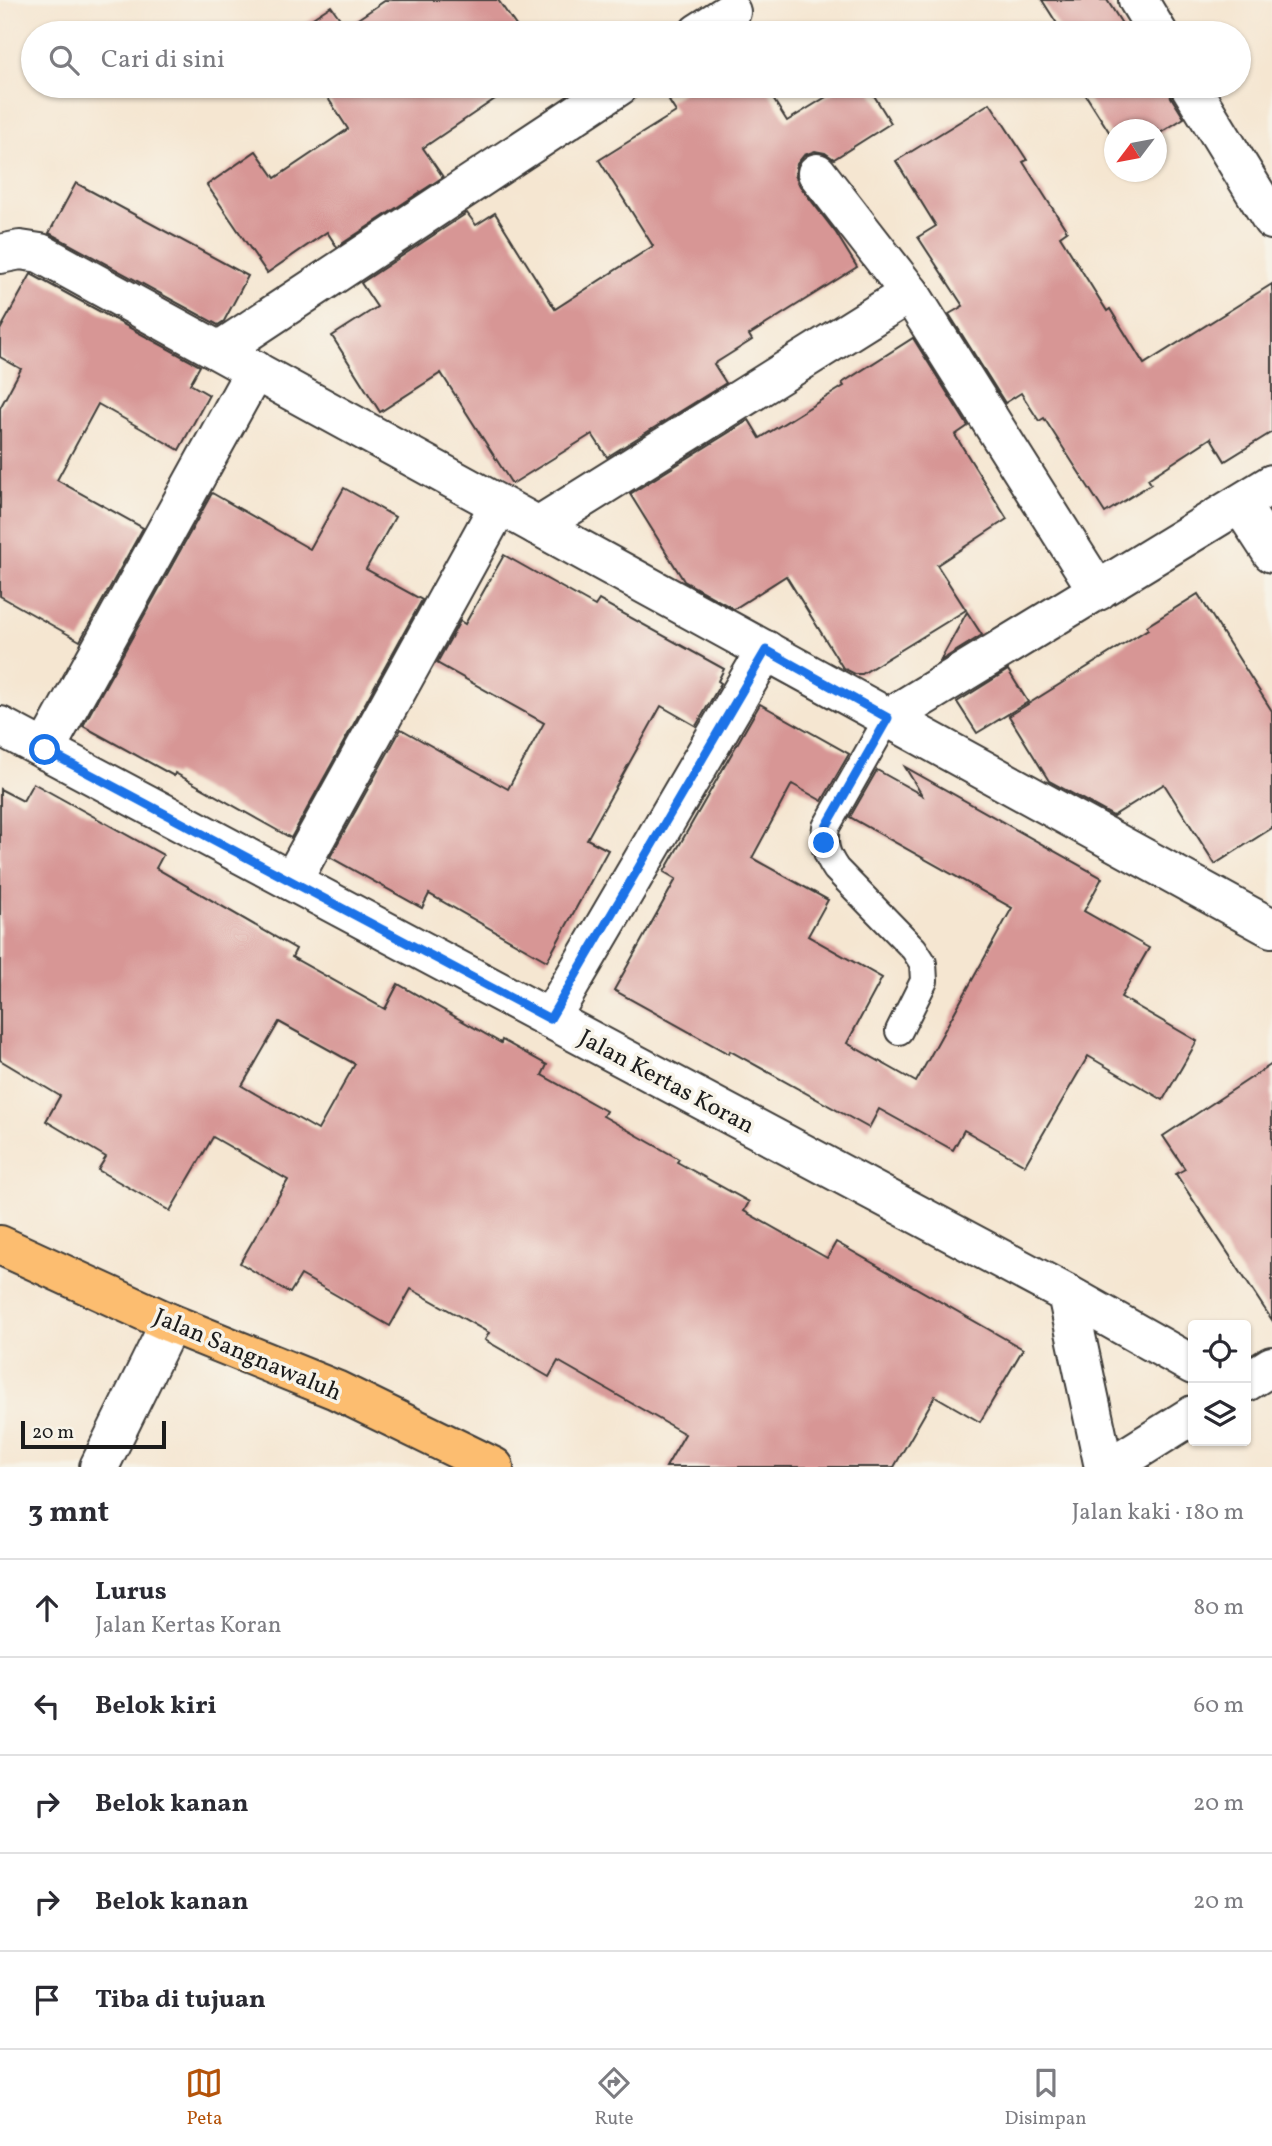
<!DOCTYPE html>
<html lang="id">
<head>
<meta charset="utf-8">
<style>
	:root { --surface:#fff; --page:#f2f2f3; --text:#2b2b33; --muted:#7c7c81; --line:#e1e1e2; --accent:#b45309 }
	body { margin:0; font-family:Vollkorn,serif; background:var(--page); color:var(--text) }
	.controls { position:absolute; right:21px; bottom:21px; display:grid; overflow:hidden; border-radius:7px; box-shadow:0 2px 5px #0004 }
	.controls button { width:63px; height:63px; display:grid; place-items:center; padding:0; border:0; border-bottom:2px solid var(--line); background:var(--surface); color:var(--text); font:35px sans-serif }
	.compass { position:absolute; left:1104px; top:119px; width:63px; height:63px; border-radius:50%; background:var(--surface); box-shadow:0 2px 5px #0004; rotate:238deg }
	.scale { position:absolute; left:21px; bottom:18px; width:145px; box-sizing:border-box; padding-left:7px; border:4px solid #1c1c1c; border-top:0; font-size:19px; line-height:24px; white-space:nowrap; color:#1c1c1c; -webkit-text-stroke:5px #f7f3e8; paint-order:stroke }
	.stop { position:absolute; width:21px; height:21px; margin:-16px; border:5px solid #1a73e8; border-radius:50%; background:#fff }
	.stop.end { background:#1a73e8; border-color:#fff; box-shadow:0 2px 7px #0008 }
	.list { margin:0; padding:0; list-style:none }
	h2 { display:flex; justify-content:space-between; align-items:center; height:91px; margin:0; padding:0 28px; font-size:30px }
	h2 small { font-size:23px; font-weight:400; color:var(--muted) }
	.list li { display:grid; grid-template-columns:46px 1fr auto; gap:21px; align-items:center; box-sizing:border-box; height:98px; padding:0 28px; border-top:2px solid var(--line) }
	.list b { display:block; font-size:26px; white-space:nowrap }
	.list p { margin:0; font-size:23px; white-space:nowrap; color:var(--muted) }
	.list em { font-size:23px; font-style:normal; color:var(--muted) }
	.icon { flex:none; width:38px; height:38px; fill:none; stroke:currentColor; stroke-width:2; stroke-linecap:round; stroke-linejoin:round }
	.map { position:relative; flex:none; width:1272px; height:1467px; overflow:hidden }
	.search { position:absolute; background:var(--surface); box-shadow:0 2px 5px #0004; left:21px; right:21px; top:21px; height:77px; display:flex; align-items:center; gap:18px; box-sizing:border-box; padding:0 24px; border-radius:38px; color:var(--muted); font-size:26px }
	.sheet { height:581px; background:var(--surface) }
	nav { display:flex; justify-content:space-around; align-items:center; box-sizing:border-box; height:98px; border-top:2px solid var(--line); background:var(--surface); font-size:19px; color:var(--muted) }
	nav a { display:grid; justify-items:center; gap:4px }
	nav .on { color:var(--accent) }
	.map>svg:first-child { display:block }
	.building { fill:#d79695; fill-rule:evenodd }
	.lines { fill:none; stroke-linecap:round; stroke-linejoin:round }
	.lane-casing { stroke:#3d3a37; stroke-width:30 }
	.street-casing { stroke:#3d3a37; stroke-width:42 }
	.primary-casing { stroke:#3d3a37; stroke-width:42 }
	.lane { stroke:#fff; stroke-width:26 }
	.street { stroke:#fff; stroke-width:38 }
	.primary { stroke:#fcbd6f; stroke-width:38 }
	.route { stroke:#1a73e8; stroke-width:9 }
	.labels { text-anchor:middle; stroke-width:7; stroke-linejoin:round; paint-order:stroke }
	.street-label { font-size:24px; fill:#1c1c1c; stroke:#f7f3e8 }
</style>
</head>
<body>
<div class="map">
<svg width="1272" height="1467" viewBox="0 0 1272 1467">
	<rect width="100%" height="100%" fill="#f7f3e8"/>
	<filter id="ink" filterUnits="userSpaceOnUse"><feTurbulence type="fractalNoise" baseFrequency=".0143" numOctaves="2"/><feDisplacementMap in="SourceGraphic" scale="14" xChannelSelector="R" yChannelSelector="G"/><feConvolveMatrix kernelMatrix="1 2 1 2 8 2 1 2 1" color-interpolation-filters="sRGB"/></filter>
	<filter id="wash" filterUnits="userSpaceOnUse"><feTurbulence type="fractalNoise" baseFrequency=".00686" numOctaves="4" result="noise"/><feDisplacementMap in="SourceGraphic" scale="28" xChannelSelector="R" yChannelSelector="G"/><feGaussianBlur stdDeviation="1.57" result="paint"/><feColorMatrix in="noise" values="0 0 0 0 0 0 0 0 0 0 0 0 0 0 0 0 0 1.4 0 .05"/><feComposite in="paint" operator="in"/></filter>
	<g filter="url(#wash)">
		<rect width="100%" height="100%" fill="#f5e6d1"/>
		<g id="blocks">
			<g class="building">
				<path d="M386 0H498L521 33H290L331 6 346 27Z"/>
				<path d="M1042 0H1107L1126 30 1120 33H1063Z"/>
				<path d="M320 86H514L423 148 443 177 337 247 327 232 267 273 207 185 256 151 275 178 348 129Z"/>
				<path d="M694 86H765L787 121 844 86H868L891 123 834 159 825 153 815 151 804 155 797 164 795 175 800 186 836 233 857 267 749 335 752 340 714 364 726 383 607 457 592 434 512 484 441 373 380 412 332 336 377 307 361 283 467 213 476 225 495 213 555 309 653 246 599 160 676 112 669 101Z"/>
				<path d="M1080 86H1168L1171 97 1184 118 1157 135V130H1115V141Z"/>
				<path d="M990 103 1027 160 1023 162 1067 231 1060 236 1107 311 1110 309 1144 364 1272 284V432L1225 461 1211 438 1148 479 1151 484 1105 513 1044 418 1039 421 1021 393 1005 403 949 314 963 306 918 237 936 226 896 161Z"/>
				<path d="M76 183 248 276 224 321 218 325 49 233Z"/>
				<path d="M31 274 200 366 190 384 209 395 179 450 98 404 57 480 143 528 80 641 0 596V408L21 369 0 357V330Z"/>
				<path d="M913 338 968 426 955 435 1007 519 937 565 966 610 862 674H855L843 668 786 576 734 609 684 581 630 494 749 420 760 438 844 386 842 383Z"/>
				<path d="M344 488 395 517 366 569 422 600 291 838 175 773 174 776 83 726 212 493 310 549Z"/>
				<path d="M504 555 595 606 599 600 724 669 718 681 721 683 696 726 661 706 587 839 608 850 547 961 429 894 422 908 330 857 401 729 508 789 544 723 437 663 460 621 465 624Z"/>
				<path d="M1198 594 1272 711V828L1215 864 1164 784 1113 816 1049 781 1009 716 1148 629 1147 626Z"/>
				<path d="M967 612 982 635 940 661Z"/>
				<path d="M1008 670 1028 702 977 733 957 702Z"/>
				<path d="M760 704 849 754 822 801 792 784 752 858 828 900 808 936 882 978 847 1043 916 1082 1012 908 850 817 877 770 922 795 905 767 1102 878 1084 911 1149 948 1121 997 1197 1041 1163 1100 1088 1056 1025 1165 964 1130 953 1150 879 1109 869 1128 730 1051 729 1054 614 990 676 879 664 872Z"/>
				<path d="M33 783 163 855 156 868 296 949 292 957 385 1009 398 984 501 1043 502 1040 547 1065 542 1075 606 1111 603 1116 679 1159 677 1162 749 1202 744 1211 827 1258 836 1242 1023 1349 980 1422 935 1396 894 1467H666L685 1434 558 1361 549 1377 485 1340 489 1333 411 1289 390 1326 301 1275 290 1293 240 1263 288 1180 213 1137 170 1211 98 1170 106 1157 46 1121 60 1096 0 1060V789L23 801ZM279 1022 355 1064 318 1130 242 1086Z"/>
				<path d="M1272 1064V1320L1176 1174 1185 1169 1163 1136Z"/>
			</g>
		</g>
	</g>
	<g filter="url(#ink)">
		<use href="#blocks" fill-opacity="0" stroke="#3d3a37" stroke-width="2"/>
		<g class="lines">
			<defs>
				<path id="lane" d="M888 718 826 827C823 845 826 854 836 869L914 949 923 963 924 981 899 1031"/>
				<g id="street">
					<path d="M1138 0 1158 33"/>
					<path d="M698 33 731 12"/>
					<path d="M1190 86 1272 220"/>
					<path d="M817 173 910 293 1098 591"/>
					<path d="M0 254 20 250 40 253 1272 928"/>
					<path d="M220 350 619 86"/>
					<path d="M1240 504 1272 553"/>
					<path d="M538 526 910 293"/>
					<path d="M888 718 1272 484"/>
					<path d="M0 726 1067 1294 1104 1467"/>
					<path d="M45 750 255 370"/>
					<path d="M292 881 499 505"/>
					<path d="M550 1019 766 650"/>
					<path d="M1067 1294 1193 1365"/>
					<path d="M1246 1382 1272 1366"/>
					<path d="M99 1467 170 1323"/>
					<path d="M1110 1467 1193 1415"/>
				</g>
				<path id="primary" d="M0 1245 170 1323 336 1390 494 1467"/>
			</defs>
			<use href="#lane" class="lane-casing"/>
			<use href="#street" class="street-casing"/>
			<use href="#primary" class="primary-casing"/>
			<use href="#lane" class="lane"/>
			<use href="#street" class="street"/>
			<use href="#primary" class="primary"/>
		</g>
	</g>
	<g class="lines" filter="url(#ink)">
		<path class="route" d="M45 750 550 1019 766 650 888 718 826 827 824 843"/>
	</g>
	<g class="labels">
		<g class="street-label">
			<text transform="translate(667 1081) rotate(28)" y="8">Jalan Kertas Koran</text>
			<text transform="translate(248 1354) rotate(23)" y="8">Jalan Sangnawaluh</text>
		</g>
	</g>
</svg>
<div class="controls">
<button><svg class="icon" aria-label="locate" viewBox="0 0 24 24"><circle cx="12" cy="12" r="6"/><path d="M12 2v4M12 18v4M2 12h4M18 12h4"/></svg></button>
<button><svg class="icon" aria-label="layers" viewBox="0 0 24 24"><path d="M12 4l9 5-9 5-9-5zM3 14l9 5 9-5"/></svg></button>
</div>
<svg class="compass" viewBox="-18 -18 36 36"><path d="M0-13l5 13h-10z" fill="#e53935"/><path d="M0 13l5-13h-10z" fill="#7c7c81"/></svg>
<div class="scale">20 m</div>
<div class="stop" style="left:45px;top:750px"></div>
<div class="stop end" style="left:824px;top:843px"></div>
<div class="search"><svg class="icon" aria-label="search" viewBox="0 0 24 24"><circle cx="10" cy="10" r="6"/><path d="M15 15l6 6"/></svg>Cari di sini</div>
</div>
<section class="sheet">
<h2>3 mnt<small>Jalan kaki · 180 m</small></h2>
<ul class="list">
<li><svg class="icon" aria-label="ahead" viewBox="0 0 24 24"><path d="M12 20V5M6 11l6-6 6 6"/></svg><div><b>Lurus</b><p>Jalan Kertas Koran</p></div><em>80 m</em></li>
<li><svg class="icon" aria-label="left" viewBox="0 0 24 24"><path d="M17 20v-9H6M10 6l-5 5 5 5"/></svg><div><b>Belok kiri</b></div><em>60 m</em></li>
<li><svg class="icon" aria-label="right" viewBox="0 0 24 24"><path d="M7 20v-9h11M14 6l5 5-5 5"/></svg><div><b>Belok kanan</b></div><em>20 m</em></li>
<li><svg class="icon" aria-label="right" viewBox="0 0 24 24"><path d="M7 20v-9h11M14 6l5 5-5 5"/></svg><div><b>Belok kanan</b></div><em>20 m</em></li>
<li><svg class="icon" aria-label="arrive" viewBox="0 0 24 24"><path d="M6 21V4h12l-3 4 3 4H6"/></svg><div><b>Tiba di tujuan</b></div></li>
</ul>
</section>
<nav>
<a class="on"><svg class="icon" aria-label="map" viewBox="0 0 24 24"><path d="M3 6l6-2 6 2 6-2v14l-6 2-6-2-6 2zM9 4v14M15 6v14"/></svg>Peta</a>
<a><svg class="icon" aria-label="directions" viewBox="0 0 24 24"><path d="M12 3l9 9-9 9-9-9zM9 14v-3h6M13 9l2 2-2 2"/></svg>Rute</a>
<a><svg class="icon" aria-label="saved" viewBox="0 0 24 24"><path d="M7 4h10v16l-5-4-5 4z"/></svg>Disimpan</a>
</nav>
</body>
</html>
